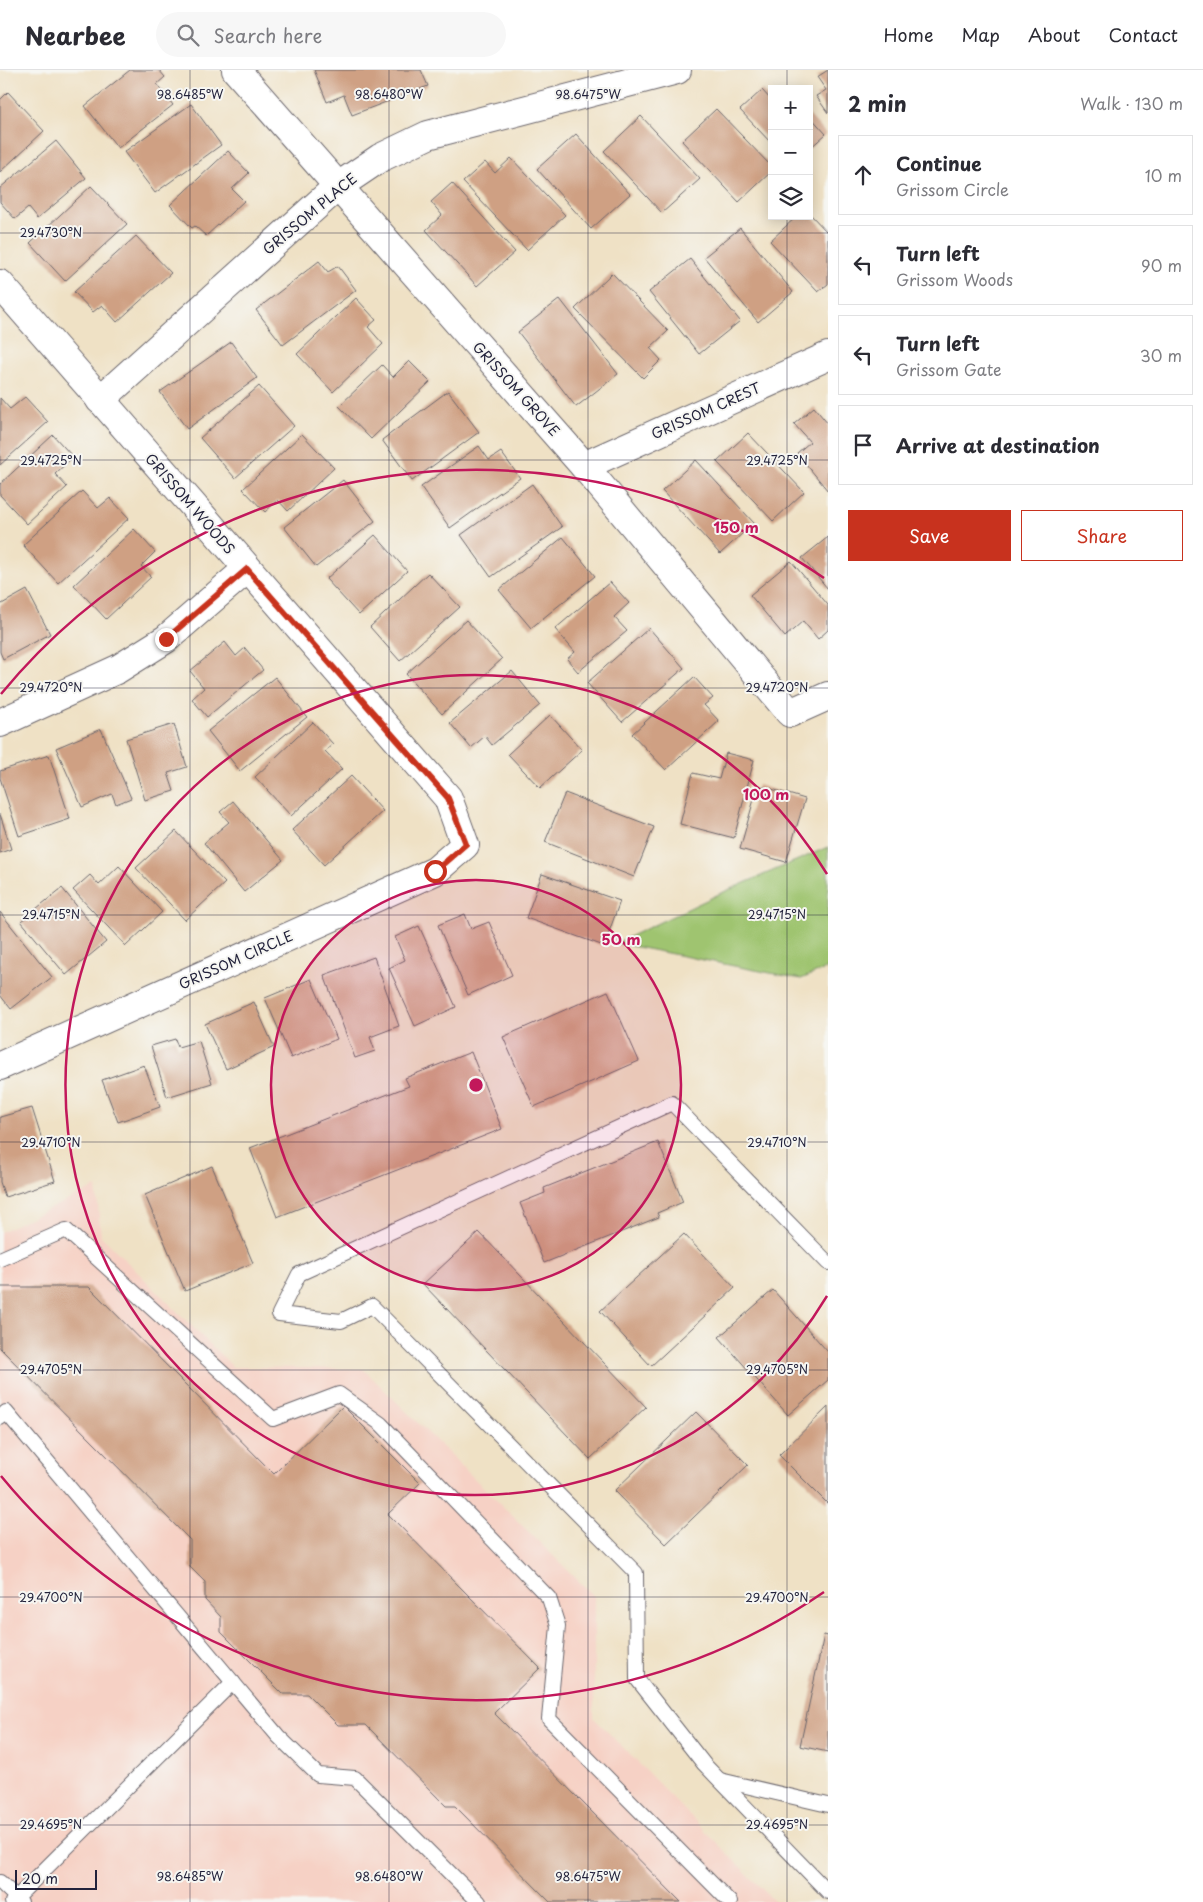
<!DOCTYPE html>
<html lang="en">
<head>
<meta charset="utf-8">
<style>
	:root { --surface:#fff; --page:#f7f7f7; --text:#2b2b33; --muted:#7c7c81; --line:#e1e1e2; --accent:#c8321e }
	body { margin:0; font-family:"Playpen Sans",sans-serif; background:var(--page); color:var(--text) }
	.controls { position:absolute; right:15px; top:15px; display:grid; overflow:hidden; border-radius:0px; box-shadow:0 2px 12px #0003 }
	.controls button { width:45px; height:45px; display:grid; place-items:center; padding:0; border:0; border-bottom:1px solid var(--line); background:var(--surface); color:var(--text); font:25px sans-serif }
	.scale { position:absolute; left:15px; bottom:12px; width:82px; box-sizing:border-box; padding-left:5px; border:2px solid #22223b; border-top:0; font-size:14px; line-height:18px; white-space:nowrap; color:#22223b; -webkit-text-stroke:4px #f6f6f2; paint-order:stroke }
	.stop { position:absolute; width:15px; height:15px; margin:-11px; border:4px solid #c8321e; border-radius:50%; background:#fff }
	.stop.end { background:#c8321e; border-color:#fff; box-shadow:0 1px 5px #0008 }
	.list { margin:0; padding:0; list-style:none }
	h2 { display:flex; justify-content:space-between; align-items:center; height:65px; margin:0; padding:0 20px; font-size:21px }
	h2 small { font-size:16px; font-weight:400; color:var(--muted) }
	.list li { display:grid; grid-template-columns:32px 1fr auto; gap:15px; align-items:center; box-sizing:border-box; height:80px; margin:0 10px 10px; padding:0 10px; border:1px solid var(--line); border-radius:0px }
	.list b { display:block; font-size:19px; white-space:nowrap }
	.list p { margin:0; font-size:16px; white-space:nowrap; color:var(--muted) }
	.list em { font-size:16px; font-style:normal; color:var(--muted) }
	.actions { display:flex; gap:10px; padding:15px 20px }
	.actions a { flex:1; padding:11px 0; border:1px solid var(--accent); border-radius:0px; text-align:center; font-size:18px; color:var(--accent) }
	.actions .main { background:var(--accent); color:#fff }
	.icon { flex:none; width:28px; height:28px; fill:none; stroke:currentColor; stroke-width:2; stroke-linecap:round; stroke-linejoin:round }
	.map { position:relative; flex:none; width:828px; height:1832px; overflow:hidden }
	header { display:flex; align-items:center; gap:30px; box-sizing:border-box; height:70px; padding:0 25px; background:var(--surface); border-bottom:1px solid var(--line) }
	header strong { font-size:24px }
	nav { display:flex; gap:28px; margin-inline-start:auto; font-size:18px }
	.search { width:350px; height:45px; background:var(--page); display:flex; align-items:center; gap:12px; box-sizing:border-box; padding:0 18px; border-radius:28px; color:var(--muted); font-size:19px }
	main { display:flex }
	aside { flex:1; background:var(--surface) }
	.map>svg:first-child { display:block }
	.built { fill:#f6d1c5 }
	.green { fill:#9fc46f; stroke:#607355 }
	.building { fill:#cfa083 }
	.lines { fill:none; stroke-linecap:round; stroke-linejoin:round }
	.service-casing { stroke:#6a656b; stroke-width:16 }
	.minor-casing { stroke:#6a656b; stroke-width:30 }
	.service { stroke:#fff; stroke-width:14 }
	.minor { stroke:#fff; stroke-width:28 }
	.route { stroke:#c8321e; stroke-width:6 }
	.ticks { fill:none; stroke:#22223b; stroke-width:1; stroke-opacity:0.45 }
	.ring { fill:none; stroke:#c2185b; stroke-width:2.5 }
	.labels { text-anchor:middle; stroke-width:4; stroke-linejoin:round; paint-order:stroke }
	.street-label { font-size:14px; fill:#22223b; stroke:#f6f6f2 }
	.ticks-label { font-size:12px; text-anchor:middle; fill:#22223b; stroke:#f6f6f2; stroke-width:4; stroke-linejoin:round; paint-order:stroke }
	.centre { fill:#c2185b; stroke:#f6f6f2; stroke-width:2.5 }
	.ring-label { font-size:15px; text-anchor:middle; font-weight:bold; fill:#c2185b; stroke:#f6f6f2; stroke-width:4; stroke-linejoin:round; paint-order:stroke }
</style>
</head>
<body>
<header>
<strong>Nearbee</strong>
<div class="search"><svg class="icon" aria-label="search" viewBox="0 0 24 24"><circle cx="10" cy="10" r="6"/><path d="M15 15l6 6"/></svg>Search here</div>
<nav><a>Home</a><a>Map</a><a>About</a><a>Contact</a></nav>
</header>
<main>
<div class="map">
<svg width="828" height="1832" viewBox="0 0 828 1832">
	<rect width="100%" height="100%" fill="#f6f6f2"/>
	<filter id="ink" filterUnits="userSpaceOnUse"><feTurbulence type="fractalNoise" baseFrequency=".02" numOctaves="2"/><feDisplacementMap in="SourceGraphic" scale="10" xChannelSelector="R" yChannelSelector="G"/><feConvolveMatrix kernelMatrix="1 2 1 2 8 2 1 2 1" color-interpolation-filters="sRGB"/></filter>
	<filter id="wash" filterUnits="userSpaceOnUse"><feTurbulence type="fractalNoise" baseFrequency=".0096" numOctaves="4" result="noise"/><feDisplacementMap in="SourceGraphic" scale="20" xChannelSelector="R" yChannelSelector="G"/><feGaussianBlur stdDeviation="1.12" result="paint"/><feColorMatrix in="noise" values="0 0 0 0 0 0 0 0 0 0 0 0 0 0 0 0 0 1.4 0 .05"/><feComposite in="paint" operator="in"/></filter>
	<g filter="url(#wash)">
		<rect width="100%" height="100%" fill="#efe1c5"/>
		<path class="built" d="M96 1117 101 1166 233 1297 363 1299 594 1526V1648L775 1832H0V1162Z"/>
		<path class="green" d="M828 777V898L801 909 616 873 719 824Z"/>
		<g id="blocks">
			<g class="building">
				<path d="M130 0H159L165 7 157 14 173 35 118 78 85 36Z"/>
				<path d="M314 0H421L428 16 352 45 344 25 327 32Z"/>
				<path d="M828 0V43L816 26 826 20 817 7Z"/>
				<path d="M762 20 772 31V74L740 40Z"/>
				<path d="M8 22 44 61 0 102V30Z"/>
				<path d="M191 34 221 75 155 123 124 82Z"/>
				<path d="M716 39 772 97V101L739 132 682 71Z"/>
				<path d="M809 45 826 64 809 79Z"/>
				<path d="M641 46 700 109 662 143 604 81Z"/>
				<path d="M576 64 630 124 591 159 537 99Z"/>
				<path d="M56 71 86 108 37 149 28 138 15 149 0 132V118Z"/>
				<path d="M228 81 249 103 232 119 244 131 206 166 195 156 192 158 170 135Z"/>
				<path d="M511 88 565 145 527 180 463 112 485 92 495 103Z"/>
				<path d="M452 113 515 182 477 216 426 160 442 145 431 132Z"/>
				<path d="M91 116 127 154 65 211 30 173Z"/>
				<path d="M809 143 828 163V214L818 222 770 171 797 146H809Z"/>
				<path d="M740 158 793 222 758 252 704 187Z"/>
				<path d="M136 166 171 203 117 252 102 235 93 242 74 222Z"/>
				<path d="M690 189 740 251 699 284 649 222Z"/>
				<path d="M319 191 328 202 338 196 356 220 283 275 256 240Z"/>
				<path d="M612 203 668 261 650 278 661 290 643 308 575 239Z"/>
				<path d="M356 228 376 250 368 257 383 274 333 322 297 284Z"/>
				<path d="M560 229 618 304 576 337 518 262Z"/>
				<path d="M231 272 257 308 187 359 160 322Z"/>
				<path d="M409 291 430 312 371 369 339 336 382 295 393 307Z"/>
				<path d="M259 316 294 356 235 408 200 368Z"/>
				<path d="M448 321 479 362 412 411 382 370Z"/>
				<path d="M25 327 48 352 0 395V328L10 339Z"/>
				<path d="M814 337 828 354V421L797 383 810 372 794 354Z"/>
				<path d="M748 363 804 422 773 451 717 392Z"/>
				<path d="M302 364 334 398 288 441 278 430 265 442 243 419Z"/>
				<path d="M53 365 73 387 55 404 67 417 27 454 0 425V414Z"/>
				<path d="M479 376 489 390 501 382 520 408 450 458 421 417Z"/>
				<path d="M696 390 754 453 720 484 662 421Z"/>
				<path d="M343 410 375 451 316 497 284 457Z"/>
				<path d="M532 414 562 457 491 507 461 465Z"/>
				<path d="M82 421 98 438 110 428 129 448 58 513 23 475Z"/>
				<path d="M134 459 155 482 141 496 151 507 106 549 74 515Z"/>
				<path d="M375 465 407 501 359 545 326 509Z"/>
				<path d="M563 467 595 506 531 558 499 520Z"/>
				<path d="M828 467V519L802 488Z"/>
				<path d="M791 491 828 535V560L818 569 803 551 785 567 750 525Z"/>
				<path d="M428 503 460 537 400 591 370 557Z"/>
				<path d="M610 512 629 533 614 547 627 561 578 602 567 589 575 582 555 559Z"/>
				<path d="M27 520 50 564 3 589 0 582V535Z"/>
				<path d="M466 550 502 589 442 644 406 604Z"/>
				<path d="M649 558 684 598 622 652 587 613Z"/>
				<path d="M225 572 236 586 245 578 263 600 207 647 192 629 204 618 190 601Z"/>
				<path d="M512 601 540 635 492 675 485 666 471 678 450 653Z"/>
				<path d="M275 607 307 647 240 701 208 661Z"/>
				<path d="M694 607 713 628 704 635 719 651 666 700 632 664Z"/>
				<path d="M550 645 582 680 540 718 508 684Z"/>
				<path d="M313 652 333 674 325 681 342 699 291 746 255 707Z"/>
				<path d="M174 654 187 697 168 703 174 721 145 730 126 669Z"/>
				<path d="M101 659 131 728 116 734 112 724 82 737 56 678Z"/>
				<path d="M726 683 754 690 734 768 680 754 693 703 719 709Z"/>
				<path d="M49 685 70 749 19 766 0 708V701Z"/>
				<path d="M351 706 383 741 324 795 292 760Z"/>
				<path d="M758 715 805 729 786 792 740 779Z"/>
				<path d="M565 723 654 757 634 807 545 772Z"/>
				<path d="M233 731 283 790 244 822 204 773 229 752 220 742Z"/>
				<path d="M0 744 11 779 0 783Z"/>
				<path d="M176 761 225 813 185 850 136 798Z"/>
				<path d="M119 796 162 842 126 876 73 820 90 805 99 815Z"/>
				<path d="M542 804 620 831 604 876 526 848Z"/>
				<path d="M62 818 106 872 66 905 21 851Z"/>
				<path d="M0 842 52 907 11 939 0 925Z"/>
				<path d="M465 844 471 859 489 852 512 905 468 925 438 855Z"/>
				<path d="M419 856 456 937 415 956 389 898 405 890 395 867Z"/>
				<path d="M374 887 399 956 370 967 375 981 355 988 324 905Z"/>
				<path d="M311 909 337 969 291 988 265 928Z"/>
				<path d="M608 921 639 991 534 1037 503 967Z"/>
				<path d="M254 932 274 977 226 999 205 954Z"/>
				<path d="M175 969 178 977 199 971 212 1013 167 1027 151 976Z"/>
				<path d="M471 982 502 1059 277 1147 250 1078 409 1016 405 1008Z"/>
				<path d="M144 995 160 1037 118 1052 102 1010Z"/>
				<path d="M32 1038 55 1111 5 1127 0 1112V1047Z"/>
				<path d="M658 1072 683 1132 657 1143 659 1147 544 1193 520 1133 545 1123 544 1118Z"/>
				<path d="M212 1096 253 1193 185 1221 145 1125Z"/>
				<path d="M479 1162 646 1337 590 1389 423 1214Z"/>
				<path d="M684 1164 735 1218 651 1296 600 1241Z"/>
				<path d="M0 1217H89L274 1404 343 1336 420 1413 388 1444 540 1598 494 1643 681 1832H550L455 1736H446L366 1655H338L307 1624H283L221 1562V1547L205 1530V1512L190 1497V1470L0 1278Z"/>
				<path d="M773 1220 828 1282V1310L788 1345 719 1267Z"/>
				<path d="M828 1337V1434L779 1385Z"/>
				<path d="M696 1342 748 1395 666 1474 614 1421Z"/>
				<path d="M824 1565 828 1566V1682L800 1676Z"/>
			</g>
		</g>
	</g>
	<g filter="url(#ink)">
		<use href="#blocks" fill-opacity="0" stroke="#6a656b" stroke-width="1"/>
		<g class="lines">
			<defs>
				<g id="service">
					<path d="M0 1189 66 1160 273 1349 339 1324 381 1354 549 1528 558 1556 549 1649 730 1832"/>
					<path d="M828 1193 672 1033 299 1204 279 1244 341 1251 372 1236 636 1503 637 1609 704 1694 828 1822"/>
					<path d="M0 1348 6 1342 278 1666 318 1705 355 1708 479 1832"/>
					<path d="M720 1710 828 1735"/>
					<path d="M0 1812 21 1832"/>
					<path d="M12 1832 233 1612"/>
				</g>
				<g id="minor">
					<path d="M236 0 584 396 790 643 828 626"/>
					<path d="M0 214 448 728 465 775 435 801 0 996"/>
					<path d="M100 330 337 117 380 88 428 65 677 0"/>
					<path d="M584 396 828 286"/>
					<path d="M0 653 118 599 166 569 247 499"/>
				</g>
			</defs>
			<use href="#service" class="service-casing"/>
			<use href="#minor" class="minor-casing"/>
			<use href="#service" class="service"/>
			<use href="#minor" class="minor"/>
		</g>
	</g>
	<g class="lines" filter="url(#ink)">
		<path class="route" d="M166 569 247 499 448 728 466 774 435 801"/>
	</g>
	<path class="ticks" d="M190 0V1832M389 0V1832M588 0V1832M787 0V19M787 146V1832M0 163H828M0 390H828M0 618H828M0 845H828M0 1072H828M0 1300H828M0 1527H828M0 1755H828"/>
	<circle cx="476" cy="1015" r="205" fill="#c2185b" fill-opacity=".12"/>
	<g class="ring">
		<circle cx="476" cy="1015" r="205"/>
		<path d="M827 1226A410 410 0 1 1 827 804"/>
		<path d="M824 1522A615 615 0 0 1 1 1406M1 624A615 615 0 0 1 824 508"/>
	</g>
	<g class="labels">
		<g class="street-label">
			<text transform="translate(310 144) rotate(-40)" y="5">GRISSOM PLACE</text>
			<text transform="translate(516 319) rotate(48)" y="5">GRISSOM GROVE</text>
			<text transform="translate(706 341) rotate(-24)" y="5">GRISSOM CREST</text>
			<text transform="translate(190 434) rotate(49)" y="5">GRISSOM WOODS</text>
			<text transform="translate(236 890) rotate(-24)" y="5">GRISSOM CIRCLE</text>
		</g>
	</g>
	<g class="ticks-label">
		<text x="190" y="29">98.6485°W</text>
		<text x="389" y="29">98.6480°W</text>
		<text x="588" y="29">98.6475°W</text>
		<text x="51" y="167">29.4730°N</text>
		<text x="51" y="395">29.4725°N</text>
		<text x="777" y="395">29.4725°N</text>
		<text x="51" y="622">29.4720°N</text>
		<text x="777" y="622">29.4720°N</text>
		<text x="51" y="849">29.4715°N</text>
		<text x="777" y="849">29.4715°N</text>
		<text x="51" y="1077">29.4710°N</text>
		<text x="777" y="1077">29.4710°N</text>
		<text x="51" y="1304">29.4705°N</text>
		<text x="777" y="1304">29.4705°N</text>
		<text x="51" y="1532">29.4700°N</text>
		<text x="777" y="1532">29.4700°N</text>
		<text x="51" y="1759">29.4695°N</text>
		<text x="777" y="1759">29.4695°N</text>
		<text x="190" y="1811">98.6485°W</text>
		<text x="389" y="1811">98.6480°W</text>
		<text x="588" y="1811">98.6475°W</text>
	</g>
	<circle cx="476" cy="1015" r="8" class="centre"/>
	<g class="ring-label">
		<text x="736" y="463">150 m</text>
		<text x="766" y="730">100 m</text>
		<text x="621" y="875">50 m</text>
	</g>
</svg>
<div class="controls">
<button>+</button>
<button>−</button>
<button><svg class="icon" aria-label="layers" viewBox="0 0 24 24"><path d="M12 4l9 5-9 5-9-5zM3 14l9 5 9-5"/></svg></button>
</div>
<div class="scale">20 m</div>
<div class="stop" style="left:435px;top:801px"></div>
<div class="stop end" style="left:166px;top:569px"></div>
</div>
<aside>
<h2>2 min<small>Walk · 130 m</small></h2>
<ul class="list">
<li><svg class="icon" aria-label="ahead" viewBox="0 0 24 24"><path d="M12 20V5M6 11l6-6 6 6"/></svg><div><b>Continue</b><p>Grissom Circle</p></div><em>10 m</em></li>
<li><svg class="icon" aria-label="left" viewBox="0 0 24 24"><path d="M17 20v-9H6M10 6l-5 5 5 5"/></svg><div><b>Turn left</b><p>Grissom Woods</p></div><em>90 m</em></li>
<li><svg class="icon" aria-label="left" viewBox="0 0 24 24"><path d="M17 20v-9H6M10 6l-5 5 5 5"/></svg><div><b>Turn left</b><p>Grissom Gate</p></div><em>30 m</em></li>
<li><svg class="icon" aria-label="arrive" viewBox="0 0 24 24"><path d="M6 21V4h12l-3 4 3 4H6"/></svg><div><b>Arrive at destination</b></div></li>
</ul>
<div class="actions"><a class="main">Save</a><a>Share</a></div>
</aside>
</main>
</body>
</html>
